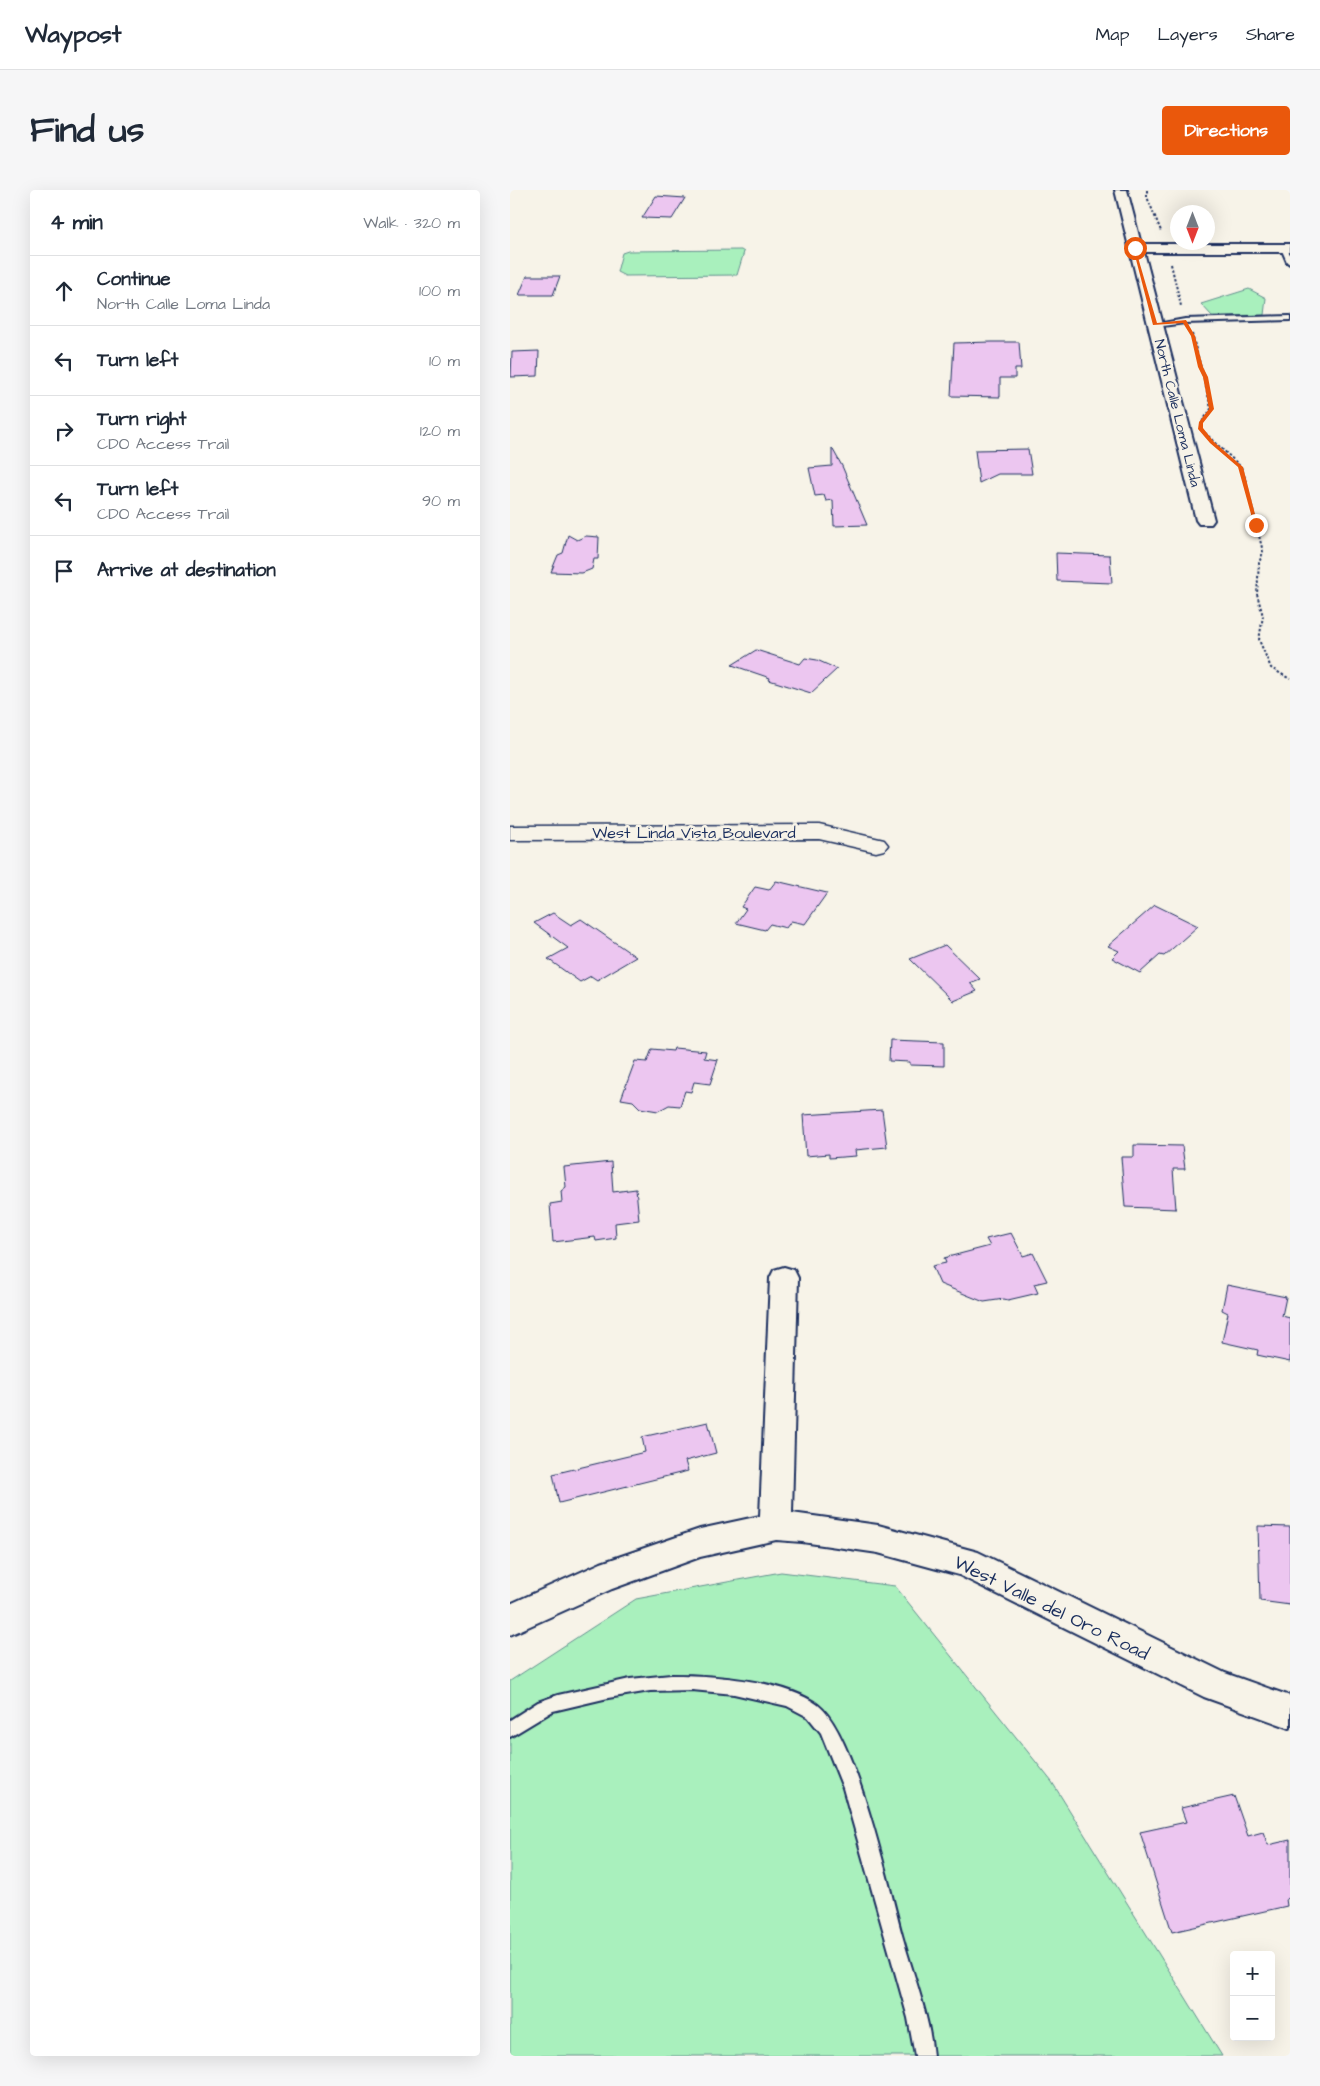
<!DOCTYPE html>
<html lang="en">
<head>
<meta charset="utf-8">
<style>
	:root { --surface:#fff; --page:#f6f6f7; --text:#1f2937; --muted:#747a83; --line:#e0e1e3; --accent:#ea580c }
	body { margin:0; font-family:"Architects Daughter",sans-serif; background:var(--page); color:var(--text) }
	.controls { position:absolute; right:15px; bottom:15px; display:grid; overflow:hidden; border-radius:5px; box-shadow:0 5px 20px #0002 }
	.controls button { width:45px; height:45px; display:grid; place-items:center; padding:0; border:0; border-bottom:1px solid var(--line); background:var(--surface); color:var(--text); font:25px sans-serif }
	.compass { position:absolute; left:660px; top:15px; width:45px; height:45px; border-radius:50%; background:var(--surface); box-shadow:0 5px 20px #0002; rotate:180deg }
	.stop { position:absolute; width:15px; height:15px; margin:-11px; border:4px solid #ea580c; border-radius:50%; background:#fff }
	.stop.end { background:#ea580c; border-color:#fff; box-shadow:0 1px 5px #0008 }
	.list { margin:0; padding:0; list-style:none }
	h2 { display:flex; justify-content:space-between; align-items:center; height:65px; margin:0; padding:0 20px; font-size:21px }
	h2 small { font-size:16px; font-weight:400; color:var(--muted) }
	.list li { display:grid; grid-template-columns:32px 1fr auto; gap:15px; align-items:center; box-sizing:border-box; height:70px; padding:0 20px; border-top:1px solid var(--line) }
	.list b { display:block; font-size:19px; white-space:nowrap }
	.list p { margin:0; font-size:16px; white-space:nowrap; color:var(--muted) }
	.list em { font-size:16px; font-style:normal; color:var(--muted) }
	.icon { flex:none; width:28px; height:28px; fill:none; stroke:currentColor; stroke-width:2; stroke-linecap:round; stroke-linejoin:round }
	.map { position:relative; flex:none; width:780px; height:1866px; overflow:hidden; border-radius:5px }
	header { display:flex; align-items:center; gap:30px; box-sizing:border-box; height:70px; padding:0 25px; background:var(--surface); border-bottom:1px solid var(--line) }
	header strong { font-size:24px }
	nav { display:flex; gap:28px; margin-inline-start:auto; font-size:18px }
	.intro { display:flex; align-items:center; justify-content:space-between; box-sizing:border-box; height:120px; padding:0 30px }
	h1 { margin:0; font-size:35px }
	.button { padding:12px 22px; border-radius:5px; background:var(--accent); color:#fff; font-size:18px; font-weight:700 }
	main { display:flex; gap:30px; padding:0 30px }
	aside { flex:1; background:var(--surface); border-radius:5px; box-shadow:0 5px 20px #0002 }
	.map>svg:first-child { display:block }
	.green { fill:#a9f0bd; stroke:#62908e }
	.building { fill:#ecc6f0; stroke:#1b2f5e }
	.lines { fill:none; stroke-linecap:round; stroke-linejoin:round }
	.service-casing { stroke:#1b2f5e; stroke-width:4 }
	.minor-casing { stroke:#1b2f5e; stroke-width:4 }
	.tertiary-casing { stroke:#1b2f5e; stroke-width:3 }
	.path { stroke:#1b2f5e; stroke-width:2; stroke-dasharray:2.5 2; stroke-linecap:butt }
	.service { fill:#f7f3e8; fill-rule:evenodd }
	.minor { fill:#f7f3e8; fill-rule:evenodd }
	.tertiary { fill:#f7f3e8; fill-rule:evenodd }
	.route { fill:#ea580c }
	.labels { text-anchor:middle; stroke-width:5; stroke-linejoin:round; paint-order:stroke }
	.far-street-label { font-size:14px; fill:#1b2f5e; stroke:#f7f3e8 }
	.street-label { font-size:16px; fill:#1b2f5e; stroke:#f7f3e8 }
	.near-street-label { font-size:19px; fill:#1b2f5e; stroke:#f7f3e8 }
</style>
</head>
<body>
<header>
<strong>Waypost</strong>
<nav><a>Map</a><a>Layers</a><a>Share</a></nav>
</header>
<div class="intro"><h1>Find us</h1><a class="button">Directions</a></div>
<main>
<aside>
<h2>4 min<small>Walk · 320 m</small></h2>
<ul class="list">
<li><svg class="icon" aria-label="ahead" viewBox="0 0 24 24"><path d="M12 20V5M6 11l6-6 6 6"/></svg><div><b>Continue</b><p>North Calle Loma Linda</p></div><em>100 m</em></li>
<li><svg class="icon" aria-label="left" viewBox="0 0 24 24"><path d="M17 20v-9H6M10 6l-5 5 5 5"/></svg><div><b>Turn left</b></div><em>10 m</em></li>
<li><svg class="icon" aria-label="right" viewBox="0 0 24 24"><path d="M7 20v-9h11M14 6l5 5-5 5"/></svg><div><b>Turn right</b><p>CDO Access Trail</p></div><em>120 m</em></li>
<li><svg class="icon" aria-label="left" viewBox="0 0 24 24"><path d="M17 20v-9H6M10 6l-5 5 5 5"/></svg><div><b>Turn left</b><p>CDO Access Trail</p></div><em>90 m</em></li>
<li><svg class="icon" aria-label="arrive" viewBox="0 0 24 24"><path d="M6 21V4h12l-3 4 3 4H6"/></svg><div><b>Arrive at destination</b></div></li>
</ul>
</aside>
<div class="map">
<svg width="780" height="1866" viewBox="0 0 780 1866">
	<rect width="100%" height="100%" fill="#f7f3e8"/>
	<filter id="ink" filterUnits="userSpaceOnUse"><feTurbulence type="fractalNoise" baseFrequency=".02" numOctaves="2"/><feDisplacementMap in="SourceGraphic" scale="10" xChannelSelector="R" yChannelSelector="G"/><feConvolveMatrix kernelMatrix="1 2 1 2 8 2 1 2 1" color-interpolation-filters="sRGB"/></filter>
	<g filter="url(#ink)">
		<g class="green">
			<path d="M231 60 234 62 227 85 115 86 107 82 112 63 118 61Z"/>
			<path d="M739 99 756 108 754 125 702 126 691 114Z"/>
			<path d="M271 1382 385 1396 542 1592 712 1866H0V1491L126 1409Z"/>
		</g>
		<g class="building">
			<path d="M146 6 175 8 162 29 132 28Z"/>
			<path d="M17 86H50L43 105H9Z"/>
			<path d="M482 152H509L511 179H505V188H490V207L441 206 444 153Z"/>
			<path d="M29 161 28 186 1 187 2 162Z"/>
			<path d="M322 258 332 276 357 335 324 336 323 310 316 311 314 305 305 306 299 278 322 276Z"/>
			<path d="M518 259 522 284H488L469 293 465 260Z"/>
			<path d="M58 345 67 350 76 346 89 347 88 369H84L82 379 72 383 41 382 48 365 53 363Z"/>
			<path d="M546 363 600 365 602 393 547 391Z"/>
			<path d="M246 460 290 474 295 468 307 470 327 479 301 503 259 490 260 488 222 475Z"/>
			<path d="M266 691 317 703 295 734 281 731 276 738 260 734 255 740 226 733 236 719 231 717 245 697 259 700Z"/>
			<path d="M645 715 688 736 654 766 650 765 630 783 602 768 609 761 598 756Z"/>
			<path d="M43 723 61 735 71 729 126 767 87 790 81 786 70 792 38 769 58 758 24 733Z"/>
			<path d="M435 755 470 789 460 793 467 801 443 811 400 769Z"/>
			<path d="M380 850 434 852V876L400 875V872L379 871Z"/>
			<path d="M164 858 196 861 194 868 208 870 200 894 184 892 181 902 175 901 170 916 159 915 148 921 130 918 123 911 111 909 125 871 137 872 142 859 163 861Z"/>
			<path d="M372 920 377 957 345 960 346 966 319 968V964L296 966 293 925Z"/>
			<path d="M624 955 672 956 675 979H663L666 1019 615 1017 611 967H624Z"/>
			<path d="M101 972 103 1002 126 999 129 1030 105 1033 106 1048 86 1051 85 1047 43 1052 40 1014 52 1012 51 1001 56 997 54 977Z"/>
			<path d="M501 1043 513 1066 523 1063 537 1091 524 1094 528 1103 498 1110 494 1109 474 1112 430 1094 422 1076 436 1073 434 1068 480 1056 476 1049Z"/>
			<path d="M717 1095 776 1107 772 1126 780 1128V1172L747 1165 748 1160 712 1152 718 1123 712 1120Z"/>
			<path d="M198 1232 206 1263 175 1271 178 1281 49 1313 43 1284 135 1262 132 1247Z"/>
			<path d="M748 1336 780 1337V1415L750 1411Z"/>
			<path d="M724 1606 738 1646 753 1642 758 1655 780 1650V1708L776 1709 777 1716 662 1742 630 1642 676 1632 671 1618Z"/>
		</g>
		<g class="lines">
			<defs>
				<g id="service">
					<path d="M774 56 780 64V74L777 72 771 58Z"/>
					<path d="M780 126V130L675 133 645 137 642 135 675 129Z"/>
					<path d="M161 1485C201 1485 275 1490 308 1515 345 1543 379 1696 392 1745 403 1785 419 1824 423 1866H405L398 1828 333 1598 311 1543 298 1527 277 1516 224 1504 182 1500 140 1501 98 1508 43 1521 0 1547V1530L28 1512 48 1505 120 1489Z"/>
				</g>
				<g id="minor">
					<path d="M605 0H617L631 54H780V62H634L704 330 701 334H689L686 330Z"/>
					<path d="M274 1077 284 1080 288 1088 282 1323 368 1335 468 1362 715 1483 780 1506V1538L694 1507 449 1385 368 1363 292 1352 266 1350 190 1367 102 1399 0 1445V1414L91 1373 190 1339 250 1326 260 1088 264 1080Z"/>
				</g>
				<path id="tertiary" d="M309 635 374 650 378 655 374 660 366 662 309 649 0 650V636Z"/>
			</defs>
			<use href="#service" class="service-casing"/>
			<use href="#minor" class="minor-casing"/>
			<use href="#tertiary" class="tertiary-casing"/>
			<g class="path">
				<path d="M637 0V7L651 41"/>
				<path d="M661 74 671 116"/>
				<path d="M682 144C688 169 696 193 701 219L692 232"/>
				<path d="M695 243 731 277 735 288 753 362 749 373 747 404 753 426 749 450 761 478 780 489"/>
			</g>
			<use href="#service" class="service"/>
			<use href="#minor" class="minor"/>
			<use href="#tertiary" class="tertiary"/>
		</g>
	</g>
	<path class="route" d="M625 57 647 133 676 130 685 146 693 177 698 187 704 219 693 233V238L704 252 733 277 748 336 744 335 728 277 700 253 688 239 689 232 699 219 693 187 688 177 681 146 673 133 643 135 623 58Z"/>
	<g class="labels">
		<g class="far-street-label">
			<text transform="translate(668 223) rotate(76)" y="5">North Calle Loma Linda</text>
		</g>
		<g class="street-label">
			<text x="184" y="648">West Linda Vista Boulevard</text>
		</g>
		<g class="near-street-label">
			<text transform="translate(542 1417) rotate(26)" y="7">West Valle del Oro Road</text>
		</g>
	</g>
</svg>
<div class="controls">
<button>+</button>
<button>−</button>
</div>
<svg class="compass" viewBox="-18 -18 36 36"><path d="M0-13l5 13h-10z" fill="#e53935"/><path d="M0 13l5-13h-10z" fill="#747a83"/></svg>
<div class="stop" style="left:625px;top:58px"></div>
<div class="stop end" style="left:746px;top:335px"></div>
</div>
</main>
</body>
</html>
